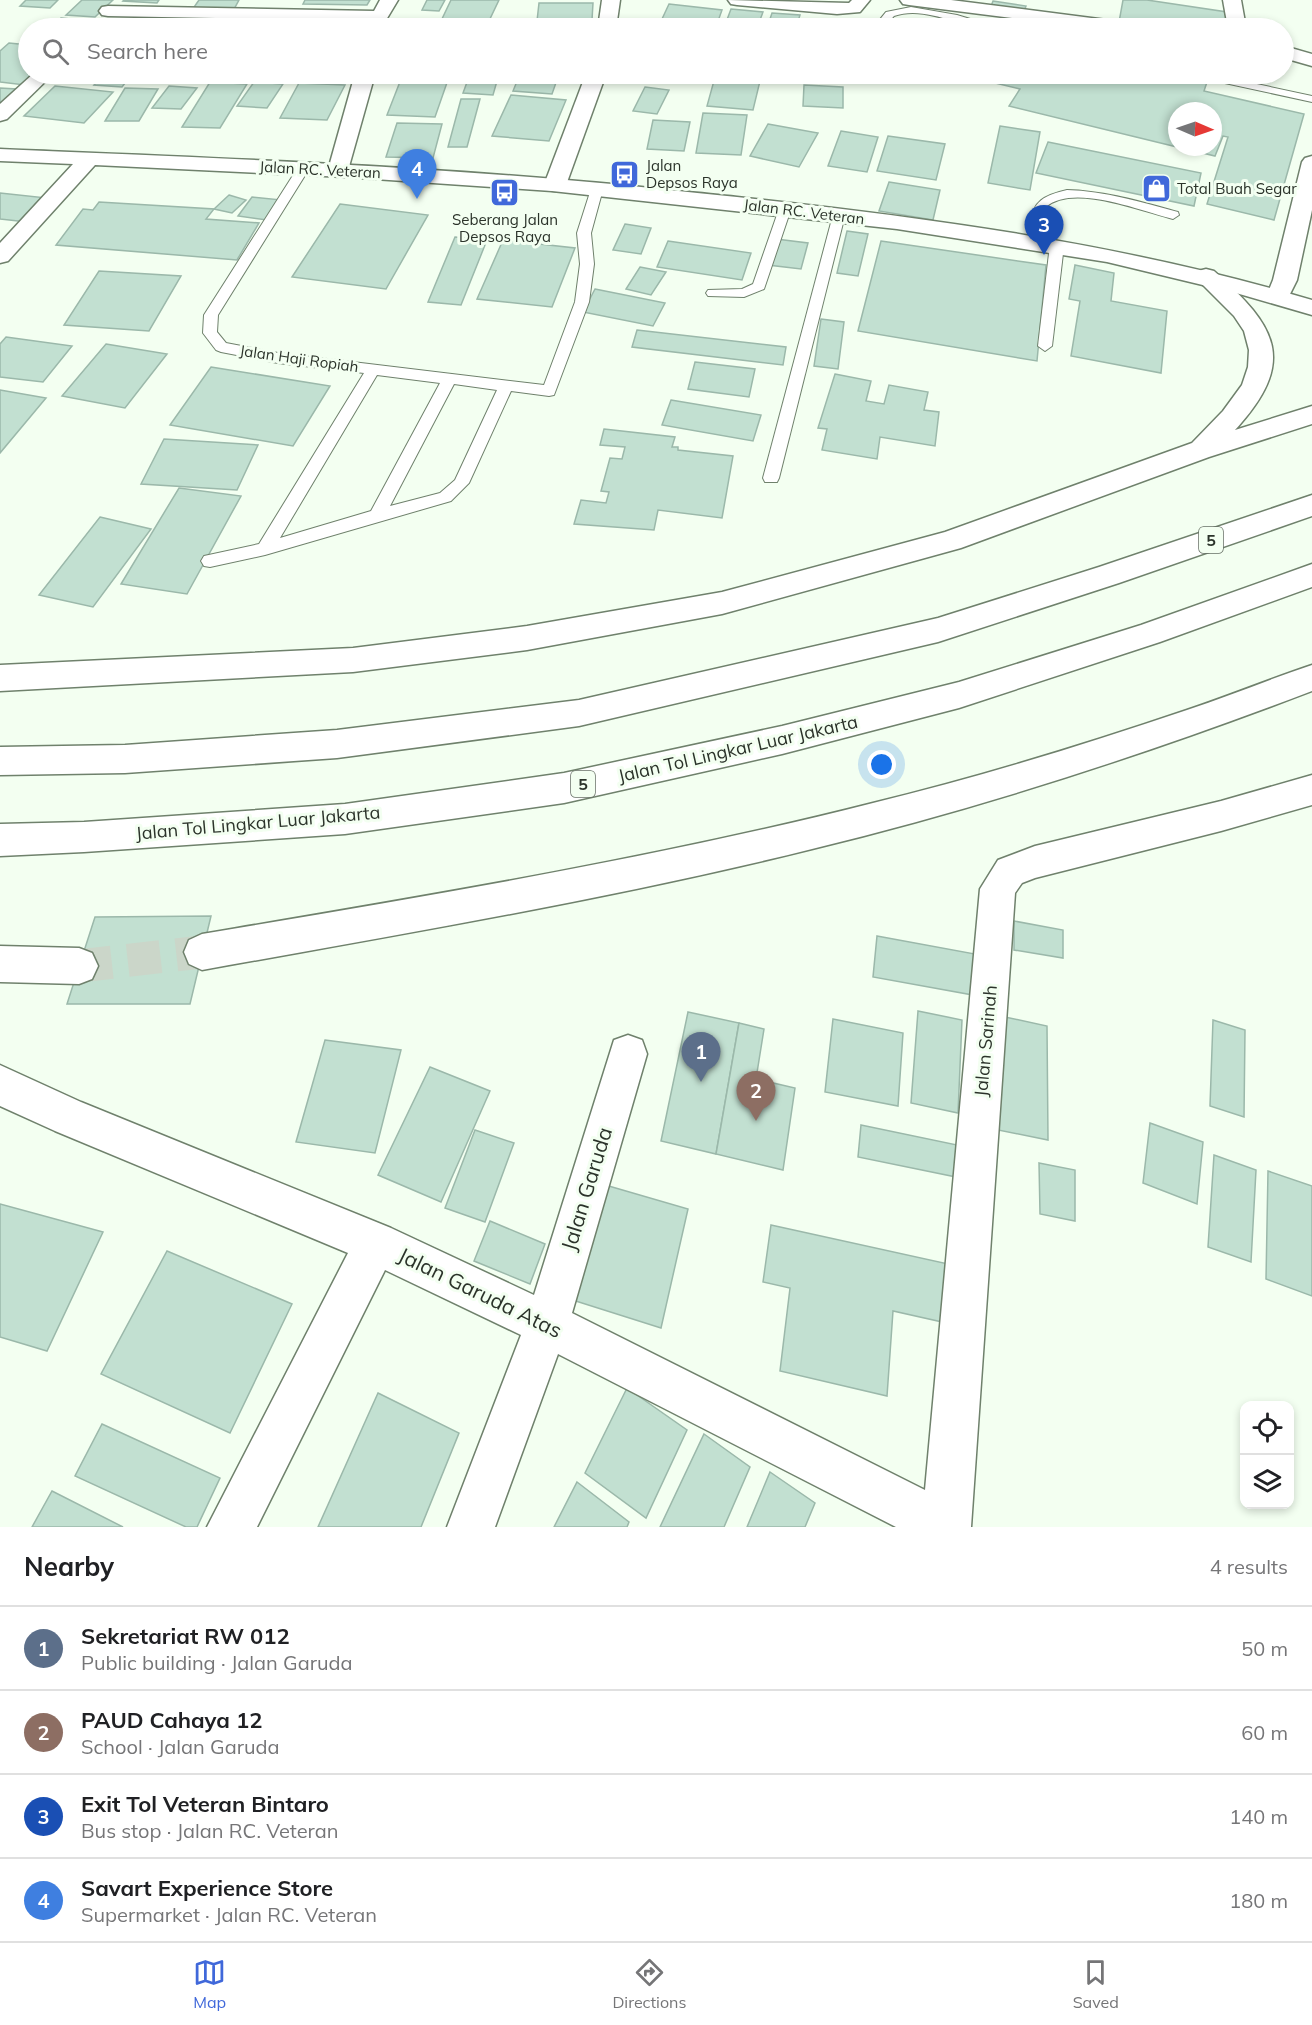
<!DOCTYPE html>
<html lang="en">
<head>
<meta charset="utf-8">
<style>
	:root { --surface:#fff; --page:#f2f2f2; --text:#202124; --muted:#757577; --line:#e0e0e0; --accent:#4068da }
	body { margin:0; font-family:Mulish,sans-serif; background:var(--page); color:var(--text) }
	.controls { position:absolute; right:18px; bottom:18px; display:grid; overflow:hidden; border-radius:12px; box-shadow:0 3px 9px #0003 }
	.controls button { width:54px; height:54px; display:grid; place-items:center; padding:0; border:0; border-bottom:2px solid var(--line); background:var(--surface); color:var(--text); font:30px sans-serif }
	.compass { position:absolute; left:1168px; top:102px; width:54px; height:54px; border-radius:50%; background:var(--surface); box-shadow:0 3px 9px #0003; rotate:92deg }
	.you { position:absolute; left:882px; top:765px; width:21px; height:21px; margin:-15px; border:4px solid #fff; border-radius:50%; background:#1a73e8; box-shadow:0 0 0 9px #1a73e833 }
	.badge { display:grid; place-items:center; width:39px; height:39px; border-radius:50%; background:var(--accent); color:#fff; font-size:20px; font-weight:700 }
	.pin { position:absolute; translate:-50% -50px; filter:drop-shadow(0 2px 3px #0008) }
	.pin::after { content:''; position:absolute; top:32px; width:21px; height:18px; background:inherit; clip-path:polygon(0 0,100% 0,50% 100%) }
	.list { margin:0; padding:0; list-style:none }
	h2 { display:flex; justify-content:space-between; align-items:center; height:78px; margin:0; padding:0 24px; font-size:26px }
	h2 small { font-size:20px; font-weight:400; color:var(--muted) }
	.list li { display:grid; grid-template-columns:39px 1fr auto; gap:18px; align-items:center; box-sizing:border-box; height:84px; padding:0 24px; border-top:2px solid var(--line) }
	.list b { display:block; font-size:22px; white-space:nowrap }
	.list p { margin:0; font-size:20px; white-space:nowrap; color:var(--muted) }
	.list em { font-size:20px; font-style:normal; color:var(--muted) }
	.icon { flex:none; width:33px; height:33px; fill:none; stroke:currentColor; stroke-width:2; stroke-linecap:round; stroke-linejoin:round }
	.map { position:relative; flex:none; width:1312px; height:1527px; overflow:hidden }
	.search { position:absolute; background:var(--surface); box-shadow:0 3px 9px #0003; left:18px; right:18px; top:18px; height:66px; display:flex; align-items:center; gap:15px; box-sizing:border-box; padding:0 21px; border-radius:33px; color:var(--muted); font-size:22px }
	.sheet { height:414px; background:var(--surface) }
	nav { display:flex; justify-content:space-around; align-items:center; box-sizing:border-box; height:84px; border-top:2px solid var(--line); background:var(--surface); font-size:16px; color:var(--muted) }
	nav a { display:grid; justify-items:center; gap:3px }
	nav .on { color:var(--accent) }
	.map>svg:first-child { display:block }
	.building { fill:#c2e0d1; stroke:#9bb8aa; stroke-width:1.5 }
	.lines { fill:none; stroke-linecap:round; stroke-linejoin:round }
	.highway-tunnel { stroke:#cbd6c9; stroke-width:33; stroke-dasharray:33 16; stroke-linecap:butt }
	.lane-casing { stroke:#6f816c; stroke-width:2 }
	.street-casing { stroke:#6f816c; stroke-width:3 }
	.secondary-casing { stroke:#6f816c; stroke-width:3 }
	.highway-casing { stroke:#6f816c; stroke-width:3 }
	.lane { fill:#fff; fill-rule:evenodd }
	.street { fill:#fff; fill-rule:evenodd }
	.secondary { fill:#fff; fill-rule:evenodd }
	.highway { fill:#fff; fill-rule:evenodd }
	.labels { text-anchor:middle; stroke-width:6; stroke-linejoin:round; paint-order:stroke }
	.far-poi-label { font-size:15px; fill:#2b332a; stroke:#f3fff1; text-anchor:start }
	.far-street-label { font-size:15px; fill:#2b332a; stroke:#f3fff1 }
	.shield { fill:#f3fff1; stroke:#677066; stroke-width:1.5 }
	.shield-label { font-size:16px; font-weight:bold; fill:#2b332a }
	.street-label { font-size:18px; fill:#2b332a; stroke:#f3fff1 }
	.near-street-label { font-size:21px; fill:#2b332a; stroke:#f3fff1 }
</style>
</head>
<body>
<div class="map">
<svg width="1312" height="1527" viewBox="0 0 1312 1527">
	<rect width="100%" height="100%" fill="#f3fff1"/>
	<g class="building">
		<path d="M26 0H58L50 8 20 6Z"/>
		<path d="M82 0H113L95 17 66 15Z"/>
		<path d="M124 0H159L157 3 123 1Z"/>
		<path d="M199 0H239L233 11 192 10Z"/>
		<path d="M305 0H370L367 5 303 4Z"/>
		<path d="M427 0H445L439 11 422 10Z"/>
		<path d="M451 0H499L488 23 441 21Z"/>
		<path d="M1123 0H1147L1227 12V28H1162L1119 22Z"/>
		<path d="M993 1 1026 6 1023 14 990 9Z"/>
		<path d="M539 3H593L592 20 537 21Z"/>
		<path d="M669 4 722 10 717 24 662 19Z"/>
		<path d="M731 9 763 12 757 28 725 25Z"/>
		<path d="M772 13 800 15 796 28H767Z"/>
		<path d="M61 18 92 21 85 28H50Z"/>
		<path d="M113 24 168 26 166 28H110Z"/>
		<path d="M172 25H206L205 28H170Z"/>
		<path d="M9 43 28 45V74H36L25 85 0 82V51Z"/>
		<path d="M104 74H132L122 87 94 85Z"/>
		<path d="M148 74H184L180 79 145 77Z"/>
		<path d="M403 74H450L435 117 387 115Z"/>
		<path d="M470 74H499L493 95 463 93Z"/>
		<path d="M520 74 558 77 552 94 513 91Z"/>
		<path d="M992 74H1167L1207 82 1204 91 1304 114 1274 220 1207 204 1228 137 1223 136 1215 156 1178 147H1213V111H1177V147L1009 106 1020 89 987 81Z"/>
		<path d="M715 77 760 81 753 110 707 106Z"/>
		<path d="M210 82 247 84 220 128 182 127Z"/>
		<path d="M254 82 283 84 267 108 237 106Z"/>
		<path d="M299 83 345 85 327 120 280 118Z"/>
		<path d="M804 85 843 87V108L803 106Z"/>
		<path d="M55 86 113 92 84 123 24 116Z"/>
		<path d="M169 86 197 88 181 109 152 108Z"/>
		<path d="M645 87 669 90 657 114 633 111Z"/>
		<path d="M0 88 16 89 0 106Z"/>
		<path d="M125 88 158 89 139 121H105Z"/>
		<path d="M511 95 566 100 549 141 492 136Z"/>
		<path d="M461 99H480L467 147H448Z"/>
		<path d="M703 113 747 115 741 155 696 153Z"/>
		<path d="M653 120 690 122 684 151 647 149Z"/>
		<path d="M397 123 442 124 433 158 386 157Z"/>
		<path d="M768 124 818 133 799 167 750 156Z"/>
		<path d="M1000 126 1040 132 1030 190 988 183Z"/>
		<path d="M841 131 878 137 867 172 828 166Z"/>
		<path d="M888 136 945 144 936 180 877 171Z"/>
		<path d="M1048 142 1201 173 1194 206 1036 173Z"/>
		<path d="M889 182 940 190 933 220 879 211Z"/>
		<path d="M0 193 47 198 27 222 0 219Z"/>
		<path d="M229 195 246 200 232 213 214 209Z"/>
		<path d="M252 197 282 200 267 220 238 216Z"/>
		<path d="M99 202 214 209 206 219 259 223 237 260 56 245 83 209 93 210Z"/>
		<path d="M340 204 428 215 386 289 292 277Z"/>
		<path d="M625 224 651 228 641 254 613 250Z"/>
		<path d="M847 231 868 234 858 276 837 273Z"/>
		<path d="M455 237 487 240 461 305 428 302Z"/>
		<path d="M776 239 808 243 801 269 768 265Z"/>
		<path d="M503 240 575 248 552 307 477 299Z"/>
		<path d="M668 241 751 253 742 280 657 267Z"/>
		<path d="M881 241 1046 265 1037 361 858 331Z"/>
		<path d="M1075 265 1114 273 1111 301 1167 311 1161 373 1071 356 1080 301 1069 299Z"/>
		<path d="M640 267 666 272 651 295 626 289Z"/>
		<path d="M99 271 181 276 149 331 64 325Z"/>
		<path d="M595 289 665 303 653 326 583 312Z"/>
		<path d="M821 319 844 322 838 369 814 366Z"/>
		<path d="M637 330 786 347 783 365 632 347Z"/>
		<path d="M6 337 72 346 43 382 0 377V344Z"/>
		<path d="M106 344 167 354 125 408 62 396Z"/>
		<path d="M695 362 755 369 749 397 688 389Z"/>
		<path d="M211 367 330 386 293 446 170 425Z"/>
		<path d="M835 374 871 381 866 401 884 404 889 385 928 392 924 410 939 412 935 446 880 437 877 459 822 450 827 429 818 428Z"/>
		<path d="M0 390 46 398 0 453Z"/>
		<path d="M671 400 761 415 753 441 662 425Z"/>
		<path d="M604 429 675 437 672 447H678V450L733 456 722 518 658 510 654 530 574 524 581 500 606 503 609 492 601 491 610 458 622 459 625 447 600 445Z"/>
		<path d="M164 439 258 445 237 490 141 484Z"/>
		<path d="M179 488 241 496 187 594 121 584Z"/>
		<path d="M100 517 151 529 93 607 39 595Z"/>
		<path d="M211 916 190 1004H67L95 917Z"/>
		<path d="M1014 921 1063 930V958L1014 950Z"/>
		<path d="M877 936 975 954 973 995 873 977Z"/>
		<path d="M918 1011 962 1020 958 1113 911 1103Z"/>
		<path d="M688 1012 739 1023 716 1154 661 1141Z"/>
		<path d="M991 1014 1047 1026 1048 1140 988 1128Z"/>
		<path d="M833 1019 903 1033 898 1106 825 1092Z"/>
		<path d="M1213 1020 1245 1030 1244 1117 1210 1106Z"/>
		<path d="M739 1023 764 1029 756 1079 795 1088 783 1170 716 1154Z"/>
		<path d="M325 1040 401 1050 375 1153 296 1142Z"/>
		<path d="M430 1067 490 1091 441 1202 378 1175Z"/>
		<path d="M1150 1123 1203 1142 1197 1204 1143 1183Z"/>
		<path d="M861 1125 962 1146 961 1178 858 1157Z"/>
		<path d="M475 1130 514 1143 485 1222 445 1208Z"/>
		<path d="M1214 1155 1256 1170 1251 1262 1208 1247Z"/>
		<path d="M1039 1163 1075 1170V1221L1040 1214Z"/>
		<path d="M1268 1171 1312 1186V1296L1266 1279Z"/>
		<path d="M595 1182 688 1209 661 1328 563 1297Z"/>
		<path d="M0 1204 103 1232 47 1351 0 1337Z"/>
		<path d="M490 1221 545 1244 530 1284 474 1261Z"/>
		<path d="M771 1225 962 1267 960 1326 893 1311 887 1396 780 1371 790 1288 763 1282Z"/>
		<path d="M167 1251 292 1304 230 1433 101 1374Z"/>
		<path d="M627 1388 687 1430 646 1518 585 1473Z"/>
		<path d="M378 1393 459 1433 421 1527H318Z"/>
		<path d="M102 1424 220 1478 197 1527H186L75 1476Z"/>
		<path d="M704 1434 750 1467 724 1527H660Z"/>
		<path d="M770 1472 815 1503 805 1527H747Z"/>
		<path d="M577 1482 629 1522 627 1527H554Z"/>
		<path d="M52 1491 123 1527H32Z"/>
	</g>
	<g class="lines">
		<path class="highway-tunnel" d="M79 966 202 952"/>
		<defs>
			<g id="lane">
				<path d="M911 7 957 15 1000 28C966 32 928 4 894 16L883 28H873L886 12Z"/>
				<path d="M1191 74H1210L1312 96V102L1197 77Z"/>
				<path d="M303 165 309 169 218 315 217 332 226 343 278 353 544 385 575 302 580 264 577 233 591 189 597 185 603 189 591 233 594 264 589 302 554 395 549 396 511 391 469 483 451 501 265 555 210 567 204 566 201 561 204 556 259 544 364 373 278 363 221 352 216 350 203 333 204 315 297 169ZM377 375 440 383 371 511 280 538ZM454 384 497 390 455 480 440 493 390 506Z"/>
				<path d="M1067 190C1105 191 1141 202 1178 212L1179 215 1173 219C1141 211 1073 183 1046 207L1043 241 1036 245 1031 244C1029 238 1030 232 1030 225 1032 201 1045 195 1067 190Z"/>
				<path d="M785 205 791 209 764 289 744 297 708 296 706 293 708 290 742 289 753 284 779 209Z"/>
				<path d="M839 211 845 215 779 478 777 482H765L763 478 833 215Z"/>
				<path d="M1057 241 1064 245 1052 346 1045 351 1038 346 1050 245Z"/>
			</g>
			<g id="street">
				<path d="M380 0H398L386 20 380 21 108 16 102 15 99 11 102 7 108 6 374 11Z"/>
				<path d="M602 0H620L616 28H598Z"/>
				<path d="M728 0 849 3 852 0H870L860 12 837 14 737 5 731 4Z"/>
				<path d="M900 0H951L1130 23 1136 24 1139 28H1091L909 5 903 4Z"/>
				<path d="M1223 0H1241L1246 28H1228Z"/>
				<path d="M1284 46 1312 54V66L1284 58Z"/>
				<path d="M33 74H53L7 119 0 121V104Z"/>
				<path d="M355 74H375L348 170 345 174 338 176 331 174 328 170Z"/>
				<path d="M586 74H606L566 185 563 190 555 191 547 190 544 185Z"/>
				<path d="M1312 156V210L1297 280 1286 302 1278 304 1270 302 1266 297 1273 280 1302 162 1305 158Z"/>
				<path d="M1312 775V805L1221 831 1035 878 1022 883 1015 893 971 1527H896L558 1354 495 1527H447L521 1335 385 1270 257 1527H207L348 1253 55 1131 0 1106V1065L81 1102 391 1228 534 1295 614 1040 628 1035 642 1040 647 1054 572 1313 925 1490 980 889 998 860 1035 846 1221 801Z"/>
			</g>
			<path id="secondary" d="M0 149C193 157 386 164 578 181 631 185 684 192 737 197 932 218 1124 244 1312 300V315L1236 293 1107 262 897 229 552 191 345 177 95 165 8 261 0 263V243L73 164 0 161Z"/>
			<g id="highway">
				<path d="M1206 269 1214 271C1277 327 1298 361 1235 430L1312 406V424L1209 457 961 548 722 614 527 650 353 672 0 691V665L353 648 527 626 722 592 945 532 1192 443 1223 411 1242 385 1248 367 1249 350 1244 331 1234 316 1194 276 1198 271Z"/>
				<path d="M1312 495V516L1119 583 938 642 579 726 337 758 125 773 0 775V747L125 745 337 730 579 700 938 618 1099 567Z"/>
				<path d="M1312 564V587L1160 642 959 708 782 754 564 803 345 834 84 852 0 856V824L84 822 345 804 564 773 782 726 959 682 1141 625Z"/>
				<path d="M1312 665V691C1149 753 982 808 812 849 611 899 406 933 202 970L189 964 184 952 189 940 202 934C427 896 652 859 873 803 979 777 1084 745 1187 710 1229 696 1270 679 1312 665Z"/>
				<path d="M0 946 79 948 92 953 98 966 92 979 79 984 0 982Z"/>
			</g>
		</defs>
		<use href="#lane" class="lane-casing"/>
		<use href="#street" class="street-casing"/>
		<use href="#secondary" class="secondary-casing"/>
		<use href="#highway" class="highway-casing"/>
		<use href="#lane" class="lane"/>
		<use href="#street" class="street"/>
		<use href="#secondary" class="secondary"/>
		<use href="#highway" class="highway"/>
	</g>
	<defs>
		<symbol id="bus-square" viewBox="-11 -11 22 22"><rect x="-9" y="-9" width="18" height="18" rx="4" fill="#4068da" stroke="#f3fff1"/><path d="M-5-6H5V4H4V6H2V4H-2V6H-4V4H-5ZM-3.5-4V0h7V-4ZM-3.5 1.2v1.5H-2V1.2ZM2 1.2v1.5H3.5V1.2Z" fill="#fff"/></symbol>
		<symbol id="shop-square" viewBox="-11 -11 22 22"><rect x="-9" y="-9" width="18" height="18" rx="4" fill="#4068da" stroke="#f3fff1"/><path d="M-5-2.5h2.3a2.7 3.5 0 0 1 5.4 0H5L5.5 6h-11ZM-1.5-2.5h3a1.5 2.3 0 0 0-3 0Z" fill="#fff"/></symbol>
	</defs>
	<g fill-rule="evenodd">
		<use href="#bus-square" x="608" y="158" width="33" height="33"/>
		<use href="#shop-square" x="1140" y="172" width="33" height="33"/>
		<use href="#bus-square" x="488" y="176" width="33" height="33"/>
	</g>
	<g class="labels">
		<g class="far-poi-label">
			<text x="646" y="171">Jalan<tspan x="646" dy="17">Depsos Raya</tspan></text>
			<text x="1177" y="194">Total Buah Segar</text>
			<text x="505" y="225" text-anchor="middle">Seberang Jalan<tspan x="505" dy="17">Depsos Raya</tspan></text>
		</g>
		<g class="far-street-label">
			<text transform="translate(320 170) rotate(3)" y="5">Jalan RC. Veteran</text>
			<text transform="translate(804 212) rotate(7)" y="5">Jalan RC. Veteran</text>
			<text transform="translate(299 359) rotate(8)" y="5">Jalan Haji Ropiah</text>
		</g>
		<g class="shield">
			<rect x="1199" y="527" width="24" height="26" rx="4.5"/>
			<rect x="571" y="771" width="24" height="26" rx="4.5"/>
		</g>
		<g class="shield-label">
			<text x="1211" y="546">5</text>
			<text x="583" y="790">5</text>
		</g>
		<g class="street-label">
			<text transform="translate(738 749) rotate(-13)" y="6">Jalan Tol Lingkar Luar Jakarta</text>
			<text transform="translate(258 823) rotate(-5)" y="6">Jalan Tol Lingkar Luar Jakarta</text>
			<text transform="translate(986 1041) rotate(-85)" y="6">Jalan Sarinah</text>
		</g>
		<g class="near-street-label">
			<text transform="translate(587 1189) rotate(-73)" y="7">Jalan Garuda</text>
			<text transform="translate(480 1293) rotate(26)" y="7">Jalan Garuda Atas</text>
		</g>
	</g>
</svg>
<div class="controls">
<button><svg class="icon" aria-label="locate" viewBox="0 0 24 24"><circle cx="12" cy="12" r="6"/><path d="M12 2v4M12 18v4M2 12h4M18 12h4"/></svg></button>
<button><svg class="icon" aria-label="layers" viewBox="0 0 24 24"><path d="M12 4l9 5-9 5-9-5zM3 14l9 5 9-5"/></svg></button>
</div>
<svg class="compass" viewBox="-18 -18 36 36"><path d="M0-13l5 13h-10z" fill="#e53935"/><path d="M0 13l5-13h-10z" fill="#757577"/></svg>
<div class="you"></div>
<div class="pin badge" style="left:701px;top:1082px;background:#5c6f8a">1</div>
<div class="pin badge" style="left:756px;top:1121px;background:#8d6e63">2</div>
<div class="pin badge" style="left:1044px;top:255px;background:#1a4fb4">3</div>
<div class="pin badge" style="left:417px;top:199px;background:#3f7fe0">4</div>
<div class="search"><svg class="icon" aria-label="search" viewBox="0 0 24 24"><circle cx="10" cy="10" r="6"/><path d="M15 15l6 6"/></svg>Search here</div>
</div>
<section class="sheet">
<h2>Nearby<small>4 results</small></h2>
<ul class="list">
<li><span class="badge" style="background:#5c6f8a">1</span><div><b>Sekretariat RW 012</b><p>Public building · Jalan Garuda</p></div><em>50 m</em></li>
<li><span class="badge" style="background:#8d6e63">2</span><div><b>PAUD Cahaya 12</b><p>School · Jalan Garuda</p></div><em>60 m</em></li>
<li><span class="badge" style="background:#1a4fb4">3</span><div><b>Exit Tol Veteran Bintaro</b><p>Bus stop · Jalan RC. Veteran</p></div><em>140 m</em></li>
<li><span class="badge" style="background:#3f7fe0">4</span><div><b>Savart Experience Store</b><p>Supermarket · Jalan RC. Veteran</p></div><em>180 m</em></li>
</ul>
</section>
<nav>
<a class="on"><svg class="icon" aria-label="map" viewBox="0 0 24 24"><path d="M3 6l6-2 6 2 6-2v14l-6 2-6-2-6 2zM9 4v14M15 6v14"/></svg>Map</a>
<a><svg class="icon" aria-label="directions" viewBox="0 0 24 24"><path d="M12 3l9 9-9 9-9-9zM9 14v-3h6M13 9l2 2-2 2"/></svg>Directions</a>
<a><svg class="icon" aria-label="saved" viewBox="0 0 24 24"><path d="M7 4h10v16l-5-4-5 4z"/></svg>Saved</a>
</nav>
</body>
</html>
